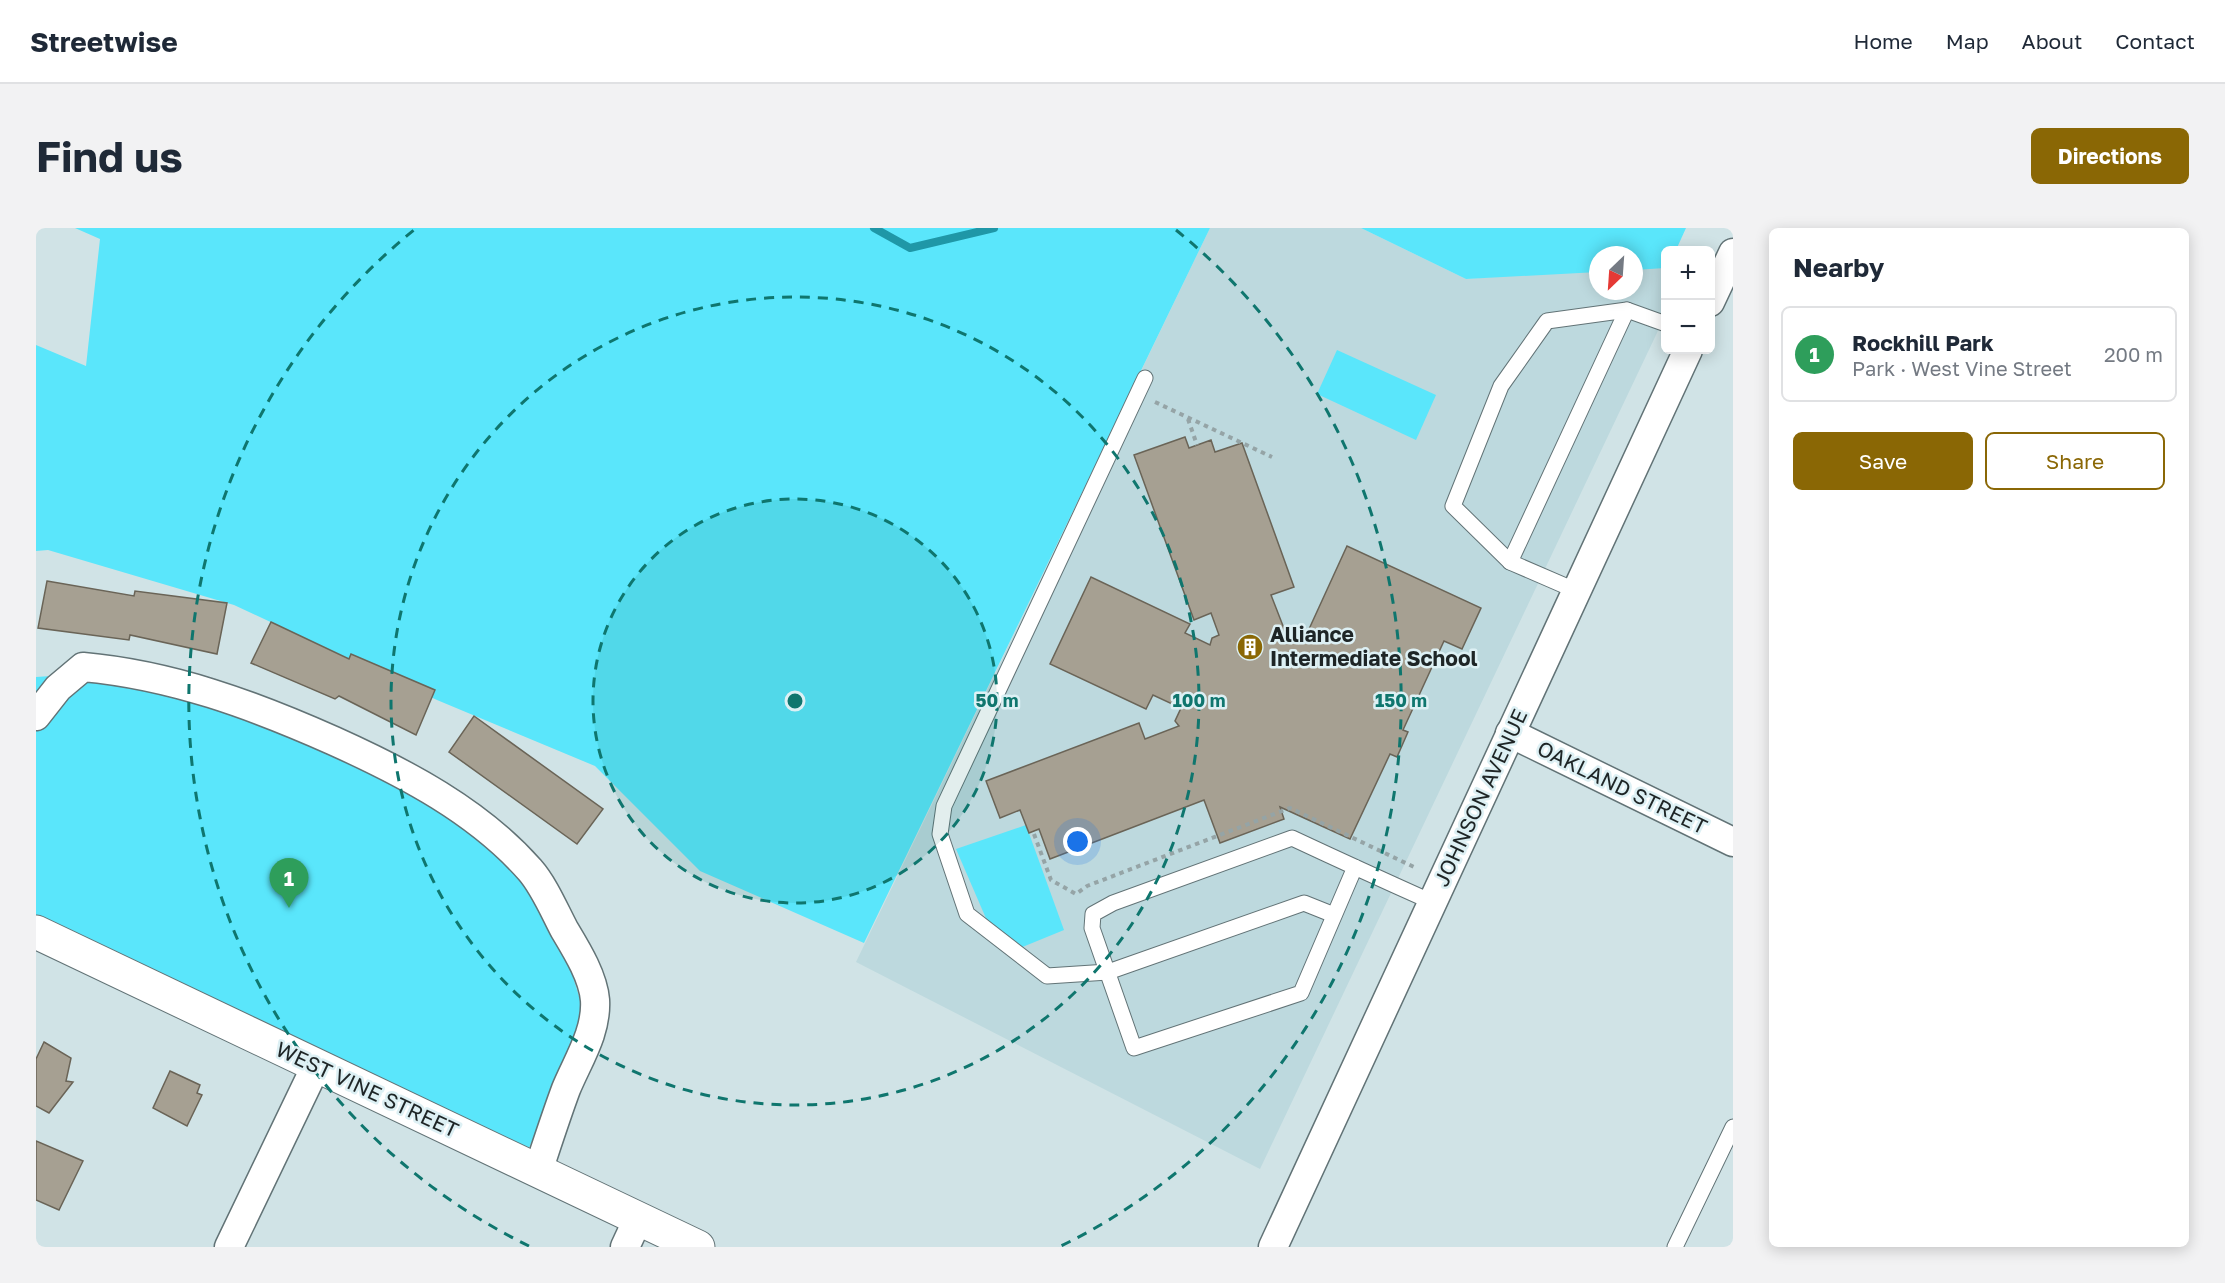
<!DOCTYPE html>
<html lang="en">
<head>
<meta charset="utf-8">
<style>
	:root { --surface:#fff; --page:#f2f2f3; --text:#1f2937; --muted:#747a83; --line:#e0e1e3; --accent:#8a6705 }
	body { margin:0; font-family:"Golos Text",sans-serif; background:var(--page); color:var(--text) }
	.controls { position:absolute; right:18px; top:18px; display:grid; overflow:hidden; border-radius:9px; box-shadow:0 3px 15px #0003 }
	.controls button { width:54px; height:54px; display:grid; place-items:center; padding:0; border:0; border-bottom:2px solid var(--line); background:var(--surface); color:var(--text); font:30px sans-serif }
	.compass { position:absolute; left:1553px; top:18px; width:54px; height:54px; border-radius:50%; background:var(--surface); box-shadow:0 3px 15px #0003; rotate:205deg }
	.you { position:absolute; left:1042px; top:614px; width:21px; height:21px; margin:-15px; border:4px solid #fff; border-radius:50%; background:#1a73e8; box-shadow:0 0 0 9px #1a73e833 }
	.badge { display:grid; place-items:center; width:39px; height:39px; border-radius:50%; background:var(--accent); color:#fff; font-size:20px; font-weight:700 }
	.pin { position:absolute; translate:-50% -50px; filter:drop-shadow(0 2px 3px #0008) }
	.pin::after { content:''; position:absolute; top:32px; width:21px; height:18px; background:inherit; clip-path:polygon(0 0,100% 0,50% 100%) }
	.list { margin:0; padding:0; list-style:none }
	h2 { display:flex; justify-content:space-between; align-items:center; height:78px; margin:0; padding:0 24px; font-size:26px }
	h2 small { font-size:20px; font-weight:400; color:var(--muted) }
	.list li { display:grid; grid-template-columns:39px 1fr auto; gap:18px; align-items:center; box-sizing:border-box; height:96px; margin:0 12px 12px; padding:0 12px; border:2px solid var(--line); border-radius:9px }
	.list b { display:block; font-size:22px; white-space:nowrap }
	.list p { margin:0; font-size:20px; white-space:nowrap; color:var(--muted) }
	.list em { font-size:20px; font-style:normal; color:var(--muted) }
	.actions { display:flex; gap:12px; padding:18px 24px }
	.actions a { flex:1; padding:14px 0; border:2px solid var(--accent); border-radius:9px; text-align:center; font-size:21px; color:var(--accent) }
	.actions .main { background:var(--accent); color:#fff }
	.map { position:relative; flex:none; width:1697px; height:1019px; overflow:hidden; border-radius:9px }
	header { display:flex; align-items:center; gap:36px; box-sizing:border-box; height:84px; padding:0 30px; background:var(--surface); border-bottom:2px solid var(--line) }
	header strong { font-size:28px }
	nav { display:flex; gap:33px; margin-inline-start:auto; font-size:21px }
	.intro { display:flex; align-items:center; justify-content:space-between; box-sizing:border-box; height:144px; padding:0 36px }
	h1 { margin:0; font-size:42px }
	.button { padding:15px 27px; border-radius:9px; background:var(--accent); color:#fff; font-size:21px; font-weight:700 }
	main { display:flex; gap:36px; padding:0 36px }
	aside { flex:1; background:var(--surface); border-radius:9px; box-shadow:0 3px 15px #0003 }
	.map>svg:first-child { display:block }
	.built { fill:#bdd9de }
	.green { fill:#5ae6fb }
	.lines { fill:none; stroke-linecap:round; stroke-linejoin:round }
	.stream { stroke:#1f97a7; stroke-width:8 }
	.building { fill:#a6a092; stroke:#6a6457; stroke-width:1.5 }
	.lane-casing { stroke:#627376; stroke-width:17 }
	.street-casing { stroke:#627376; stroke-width:31 }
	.secondary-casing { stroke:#627376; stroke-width:35 }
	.path { stroke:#95a4a6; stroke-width:4; stroke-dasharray:4.5 4.5; stroke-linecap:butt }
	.lane { stroke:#fff; stroke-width:15 }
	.street { stroke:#fff; stroke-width:28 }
	.secondary { stroke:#fff; stroke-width:33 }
	.ring { fill:none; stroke:#0f766e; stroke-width:3; stroke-dasharray:10 8 }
	.labels { text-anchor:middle; stroke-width:5; stroke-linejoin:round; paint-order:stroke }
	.poi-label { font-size:21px; font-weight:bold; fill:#1e2526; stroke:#ddf0f4; text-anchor:start }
	.street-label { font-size:21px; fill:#1e2526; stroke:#ddf0f4 }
	.centre { fill:#0f766e; stroke:#ddf0f4; stroke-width:3 }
	.ring-label { font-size:18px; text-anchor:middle; font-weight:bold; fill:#0f766e; stroke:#ddf0f4; stroke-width:5; stroke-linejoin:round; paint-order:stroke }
</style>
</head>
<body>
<header>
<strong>Streetwise</strong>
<nav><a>Home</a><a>Map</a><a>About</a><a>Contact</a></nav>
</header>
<div class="intro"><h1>Find us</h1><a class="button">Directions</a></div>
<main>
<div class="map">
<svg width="1697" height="1019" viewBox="0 0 1697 1019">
	<rect width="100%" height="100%" fill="#d0e3e6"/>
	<path class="built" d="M1174 0H1325L1430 51 1562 41V63H1598V39L1629 36V88L1224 941 820 734Z"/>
	<g class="green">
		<path d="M39 0H1174L828 715 664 643 559 538 401 472 198 377 12 322 0 323V117L50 138 64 11Z"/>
		<path d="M1325 0H1650L1640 22H1630L1629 40 1598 42V27H1562V44L1430 51Z"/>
		<path d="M1301 122 1400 167 1380 212 1281 166Z"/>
		<path d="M45 446 179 470 353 550 469 627 502 674 531 730 548 784 526 846 492 922 0 687V449Z"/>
		<path d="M990 597 1028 702 984 720 952 695 920 621Z"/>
	</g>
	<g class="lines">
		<path class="stream" d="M838 0 874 20 958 0"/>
	</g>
	<g class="building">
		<path d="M1149 209 1153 220 1175 212 1179 224 1206 215 1258 359 1235 367 1249 403 1268 412 1311 318 1445 380 1426 421 1408 413 1367 502 1372 504 1361 529 1354 526 1314 611 1244 579 1248 591 1184 615 1168 572 1014 631 1003 601 993 605 984 582 964 590 950 553 1103 495 1109 511 1143 498 1139 493 1145 480 1117 467 1110 481 1014 436 1055 349 1154 396 1149 405 1174 417 1176 410 1183 407 1175 385 1158 392 1098 227Z"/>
		<path d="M11 353 98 368 99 363 191 375 181 426 94 407 93 412 2 400Z"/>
		<path d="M235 394 313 431 315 426 399 462 380 507 303 468 299 471 215 435Z"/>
		<path d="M438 488 567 581 541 616 413 524Z"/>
		<path d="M8 814 35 830 30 853 37 854 13 885 0 878V831Z"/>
		<path d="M134 843 164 857 161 865 166 867 151 898 117 880Z"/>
		<path d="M0 913 47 933 23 982 0 972Z"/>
	</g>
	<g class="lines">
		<defs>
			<g id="lane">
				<path d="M1109 150 908 578 904 606 931 686 1011 748 1072 744 1268 675 1298 687"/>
				<path d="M1474 334 1591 82"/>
				<path d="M1541 363 1474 334 1417 278 1465 158 1511 93 1591 82 1630 96"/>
				<path d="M1319 639 1265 765 1098 820 1056 700 1057 686 1077 675 1256 610C1303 632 1349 653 1396 674"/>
				<path d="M1639 1019 1697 899"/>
			</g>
			<g id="street">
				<path d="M1674 74 1697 25"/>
				<path d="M0 488 22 460 47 439C136 447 217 477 298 513 369 545 442 583 494 642 508 658 518 682 528 701 540 721 557 748 559 772 561 804 542 832 530 861 520 888 511 916 502 943"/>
				<path d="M1474 505 1697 614"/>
				<path d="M193 1019 280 838"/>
				<path d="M589 1019 602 991"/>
				<path d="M1237 1019 1652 122"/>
			</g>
			<path id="secondary" d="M0 704 662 1019"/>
		</defs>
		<use href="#lane" class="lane-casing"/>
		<use href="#street" class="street-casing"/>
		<use href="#secondary" class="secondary-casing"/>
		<g class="path">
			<path d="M1119 174 1236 229"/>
			<path d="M1152 191 1161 217"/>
			<path d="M998 606 1015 652 1040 666 1051 658 1254 580 1378 639"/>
		</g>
		<use href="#lane" class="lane"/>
		<use href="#street" class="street"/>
		<use href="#secondary" class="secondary"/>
	</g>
	<circle cx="759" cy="473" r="202" fill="#0f766e" fill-opacity=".12"/>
	<g class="ring">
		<circle cx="759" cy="473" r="202"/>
		<circle cx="759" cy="473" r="404"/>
		<path d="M493 1018A606 606 0 0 1 378 2M1140 2A606 606 0 0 1 1025 1018"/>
	</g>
	<defs>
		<symbol id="building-disc" viewBox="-11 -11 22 22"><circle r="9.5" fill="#8a6705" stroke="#ddf0f4"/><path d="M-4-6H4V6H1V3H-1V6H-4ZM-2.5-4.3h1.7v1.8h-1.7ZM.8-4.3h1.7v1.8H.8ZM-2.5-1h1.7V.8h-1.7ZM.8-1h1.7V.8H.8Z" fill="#fff"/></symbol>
	</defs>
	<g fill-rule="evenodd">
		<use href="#building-disc" x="1199" y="404" width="30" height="30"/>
	</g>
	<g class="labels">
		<g class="poi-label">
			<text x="1234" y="414">Alliance<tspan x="1234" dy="24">Intermediate School</tspan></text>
		</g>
		<g class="street-label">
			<text transform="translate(1586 560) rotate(26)" y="7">OAKLAND STREET</text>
			<text transform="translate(1445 570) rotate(-65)" y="7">JOHNSON AVENUE</text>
			<text transform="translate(331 862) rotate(25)" y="7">WEST VINE STREET</text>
		</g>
	</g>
	<circle cx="759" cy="473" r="9" class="centre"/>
	<g class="ring-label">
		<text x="961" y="479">50 m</text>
		<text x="1163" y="479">100 m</text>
		<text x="1365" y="479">150 m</text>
	</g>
</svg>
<div class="controls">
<button>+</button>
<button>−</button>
</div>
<svg class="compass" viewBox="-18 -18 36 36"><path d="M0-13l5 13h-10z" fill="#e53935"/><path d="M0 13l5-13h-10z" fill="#747a83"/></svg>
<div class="you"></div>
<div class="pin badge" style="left:253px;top:680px;background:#2e9e5b">1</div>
</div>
<aside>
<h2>Nearby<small></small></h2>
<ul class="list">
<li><span class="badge" style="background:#2e9e5b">1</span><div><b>Rockhill Park</b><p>Park · West Vine Street</p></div><em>200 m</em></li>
</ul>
<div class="actions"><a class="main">Save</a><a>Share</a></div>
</aside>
</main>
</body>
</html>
